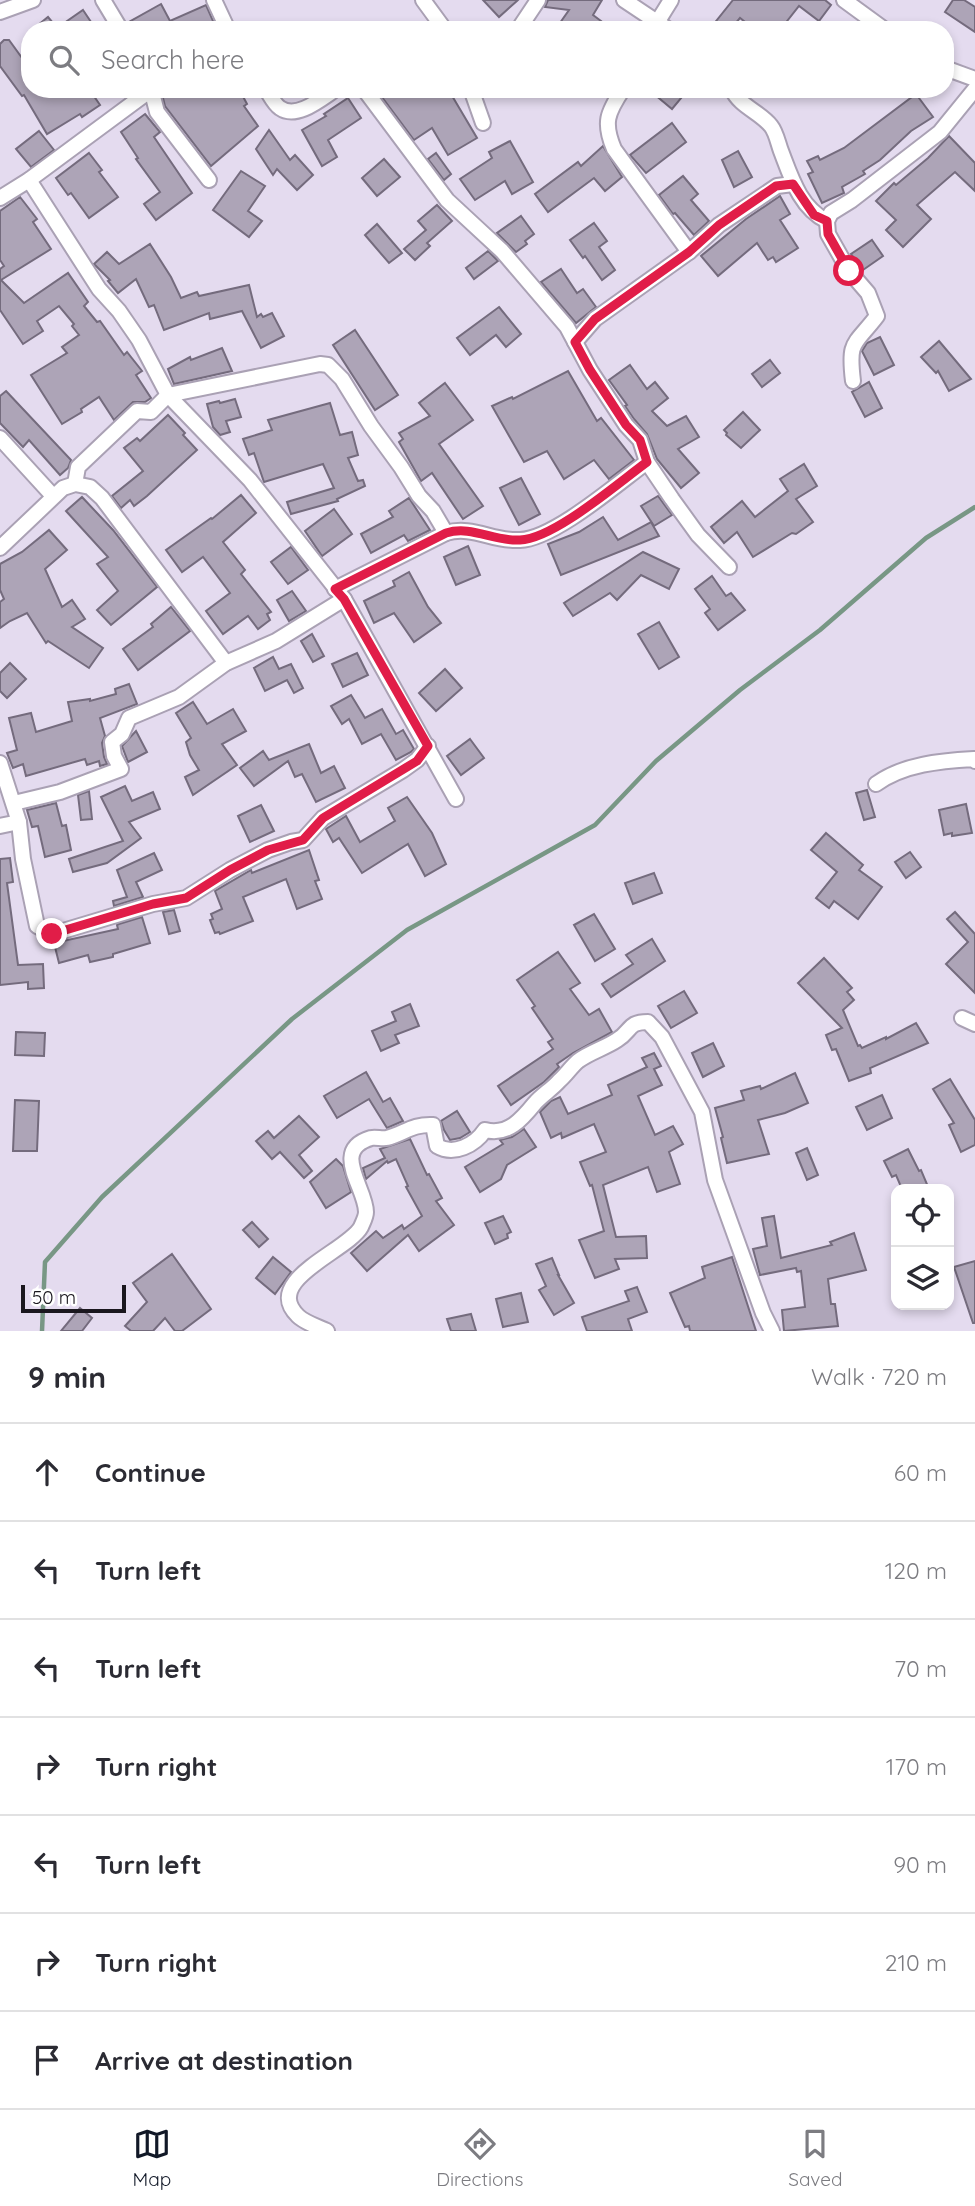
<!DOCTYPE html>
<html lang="en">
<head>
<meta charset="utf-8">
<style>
	:root { --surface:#fff; --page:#f7f7f7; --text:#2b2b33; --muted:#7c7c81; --line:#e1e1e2; --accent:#111827 }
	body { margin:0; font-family:Quicksand,sans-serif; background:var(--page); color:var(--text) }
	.controls { position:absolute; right:21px; bottom:21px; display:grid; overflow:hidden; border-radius:14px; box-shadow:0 4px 10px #0003 }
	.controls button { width:63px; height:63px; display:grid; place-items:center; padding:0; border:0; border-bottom:2px solid var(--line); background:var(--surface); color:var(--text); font:35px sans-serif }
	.scale { position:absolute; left:21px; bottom:18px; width:105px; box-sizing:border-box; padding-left:7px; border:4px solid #1a171e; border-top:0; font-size:19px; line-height:24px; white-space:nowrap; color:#1a171e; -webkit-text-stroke:5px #fff; paint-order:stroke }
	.stop { position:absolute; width:21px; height:21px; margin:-16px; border:5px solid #e11d48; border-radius:50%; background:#fff }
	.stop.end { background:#e11d48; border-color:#fff; box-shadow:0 2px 7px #0008 }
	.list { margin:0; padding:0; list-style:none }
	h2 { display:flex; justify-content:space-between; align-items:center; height:91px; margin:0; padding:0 28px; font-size:30px }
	h2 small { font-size:23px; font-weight:400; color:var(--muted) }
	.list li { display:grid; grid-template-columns:46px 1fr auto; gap:21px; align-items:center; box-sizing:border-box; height:98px; padding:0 28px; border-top:2px solid var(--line) }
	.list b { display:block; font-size:26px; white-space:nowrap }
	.list em { font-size:23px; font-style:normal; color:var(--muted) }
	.icon { flex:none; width:38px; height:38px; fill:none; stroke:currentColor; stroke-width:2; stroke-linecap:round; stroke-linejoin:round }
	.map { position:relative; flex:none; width:975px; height:1331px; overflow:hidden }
	.search { position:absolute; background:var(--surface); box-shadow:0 4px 10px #0003; left:21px; right:21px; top:21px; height:77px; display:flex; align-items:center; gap:18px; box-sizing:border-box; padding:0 24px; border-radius:28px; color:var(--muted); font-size:26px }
	.sheet { height:777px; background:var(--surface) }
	nav { display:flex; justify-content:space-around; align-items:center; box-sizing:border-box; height:98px; border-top:2px solid var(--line); background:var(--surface); font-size:19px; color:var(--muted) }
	nav a { display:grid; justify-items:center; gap:4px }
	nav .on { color:var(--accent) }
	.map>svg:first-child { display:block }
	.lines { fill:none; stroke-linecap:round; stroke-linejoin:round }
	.stream { stroke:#789785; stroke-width:4.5 }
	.building { fill:#ada4b7; stroke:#746b7d; stroke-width:2 }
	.street-casing { stroke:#aaa1b4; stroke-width:18 }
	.street { stroke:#fff; stroke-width:14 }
	.route { stroke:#e11d48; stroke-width:9 }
</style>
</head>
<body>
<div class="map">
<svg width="975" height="1331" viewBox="0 0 975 1331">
	<rect width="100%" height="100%" fill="#e4dbef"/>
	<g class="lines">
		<path class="stream" d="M42 1331 45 1262 102 1197 292 1019 407 930 595 825 656 761 740 690 820 630 926 538 975 507"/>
	</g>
	<g class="building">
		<path d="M483 0H518L499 17Z"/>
		<path d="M548 0H602L593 15 613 30H555L569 10 545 7Z"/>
		<path d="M733 0H825L831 5 819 21 799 6 780 30H755L740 18 730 30H709Z"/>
		<path d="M953 0H964L975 7V32L945 12Z"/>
		<path d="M161 4 170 21 206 5 217 30H133L129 22Z"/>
		<path d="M83 10 93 25 85 30H32L48 17 57 28Z"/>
		<path d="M4 40H9L30 69V89H89L100 105 82 117 80 114 47 134 24 95 22 96 0 66V44Z"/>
		<path d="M169 89H239L247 104 244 106 258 126 211 166 165 106 162 94Z"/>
		<path d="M376 89H448L477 138 448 155 432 128 414 140Z"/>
		<path d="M648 89H672L682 97 672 109Z"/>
		<path d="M916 94 933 117 911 131 880 160 863 171 865 174 842 187 844 193 822 203 808 174 813 172 807 161 818 156 820 160 844 148Z"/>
		<path d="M348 98 361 118 328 140 337 157 322 166 302 130 326 116 324 114Z"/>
		<path d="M145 114 160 132 154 137 192 193 156 220 144 204 160 192 136 159 138 158 121 132Z"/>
		<path d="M672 123 686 142 646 173 630 155Z"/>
		<path d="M269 130 290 160 295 155 313 175 297 190 277 169 273 175 256 149Z"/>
		<path d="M39 131 54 150 31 167 16 149Z"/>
		<path d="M949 136 975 163V191L955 172 917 205 931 219 903 247 886 230 896 220 876 201 894 183 896 185 928 158Z"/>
		<path d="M510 141 533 182 512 194 505 181 475 200 460 179 492 158 489 152Z"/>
		<path d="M603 146 622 177 605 191 594 178 548 212 535 194 578 162 581 166Z"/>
		<path d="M738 151 752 177 734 187 722 160Z"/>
		<path d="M89 153 102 170 99 172 118 197 89 218 71 193 68 195 56 178Z"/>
		<path d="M436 153 451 174 444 180 428 159Z"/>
		<path d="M384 159 400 177 377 196 362 178Z"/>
		<path d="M241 171 265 186 248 211 262 221 249 237 213 210Z"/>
		<path d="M683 176 698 194 691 200 709 221 694 235 675 213 673 214 659 195Z"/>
		<path d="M780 196 790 214 780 220 798 248 776 262 773 257 768 260 757 243 718 276 701 256 746 219Z"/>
		<path d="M20 197 37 219 33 222 51 249 1 280 24 303 68 273 88 302 84 306 97 322 100 321 124 355 127 352 142 371 136 375 151 398 145 402H133L114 420 99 397 81 409 82 412 62 424 31 375 67 353 62 347 79 335 72 326 74 324 59 306 37 321 43 331 23 344 0 310V269L4 266 0 260V211Z"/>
		<path d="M437 205 452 221 427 243 430 246 415 260 404 249 426 230 418 221Z"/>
		<path d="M521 216 534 234 525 241 527 244 516 252 497 233Z"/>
		<path d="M594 223 607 241 599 247 615 270 602 280 585 256 583 258 570 240Z"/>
		<path d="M377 224 402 253 389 263 365 235Z"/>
		<path d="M872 240 883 256 863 270 851 254Z"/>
		<path d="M150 244 171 277 181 298 197 292 199 296 249 285 257 317 261 314 263 317 272 313 284 336 261 348 242 311 210 319 209 313 164 330 154 305 149 307 136 279 118 293 108 281 110 280 94 264 107 252 119 264Z"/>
		<path d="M488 251 498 261 474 279 466 268Z"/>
		<path d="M561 269 577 293 583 289 596 307 576 323 541 282Z"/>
		<path d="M499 307 521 334 506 347 496 335 470 355 457 338Z"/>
		<path d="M355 330 398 395 375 410 333 345Z"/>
		<path d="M880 337 894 365 874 375 862 351 867 343Z"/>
		<path d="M939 341 971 379 949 391 938 371 936 373 921 357Z"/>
		<path d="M222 348 232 371 174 384 168 369 190 357 191 360Z"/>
		<path d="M770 360 780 373 762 387 752 374Z"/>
		<path d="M630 365 647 389 655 382 668 398 652 411 667 426 686 416 699 437 678 449 699 473 681 488 657 459 647 434 634 419 625 406 627 405 609 380Z"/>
		<path d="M568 371 597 421 601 418 634 460 609 479 594 460 564 479 547 451 524 462 492 406 512 397 513 399Z"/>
		<path d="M869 382 882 408 865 417 852 392Z"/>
		<path d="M445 383 473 420 439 444 483 506 463 519 432 473 421 481 399 442 403 439 399 433 430 416 419 403Z"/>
		<path d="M6 391 71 460 68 468 60 475 29 440 23 447 0 423V396Z"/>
		<path d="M235 399 241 417 226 421 230 432 220 435 213 427 207 404 219 401 220 403Z"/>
		<path d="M330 403 340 435 352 432 358 455 348 458 358 481 363 480 365 486 337 499 338 501 291 514 287 502 334 488 323 464 264 482 254 453 249 455 243 439 272 430 268 420Z"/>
		<path d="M743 412 760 430 741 448 726 435 727 433 724 430Z"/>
		<path d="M168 415 185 433 183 435 197 450 147 496 134 506 130 500 121 508 112 496 143 471 124 448 137 438 140 441Z"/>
		<path d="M804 464 817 486 796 499 813 522 796 534 792 533 753 557 737 532 724 543 711 527 742 501 755 517 788 491 780 479Z"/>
		<path d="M521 478 540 514 519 525 500 488Z"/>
		<path d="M241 495 256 513 223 542 245 570 241 574 271 612 267 614 270 620 258 629 248 616 223 634 206 611 230 593 203 557 182 572 166 550 211 518 212 519Z"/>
		<path d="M658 496 672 515 654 526 641 506Z"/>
		<path d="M82 497 113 530 157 587 111 625 97 610 118 591 97 564 108 557 66 511Z"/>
		<path d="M409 498 430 530 408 541 404 535 371 553 361 534 393 517 389 511Z"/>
		<path d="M334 509 352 534 322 556 305 531Z"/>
		<path d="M603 517 618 540 651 522 659 536 561 575 548 544 579 532Z"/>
		<path d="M49 530 67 550 45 569 62 607 72 600 85 619 72 627 103 648 89 668 48 641 46 643 27 613 10 621 0 628V602L4 599 0 590V564L22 552Z"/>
		<path d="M468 546 480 575 456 585 444 557Z"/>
		<path d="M291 547 308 570 288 584 271 562Z"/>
		<path d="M643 552 679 569 669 589 641 575 617 600 610 593 573 616 564 603Z"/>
		<path d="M409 572 428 607 441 623 414 642 394 613 374 623 364 601 395 586 393 581Z"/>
		<path d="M712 576 726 596 731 593 745 610 718 630 705 613 710 609 695 589Z"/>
		<path d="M292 591 306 611 289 621 277 600Z"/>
		<path d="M171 607 190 631 138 670 123 649 153 627 151 624Z"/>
		<path d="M659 622 679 657 659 669 638 634Z"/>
		<path d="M312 634 324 656 313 662 301 641Z"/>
		<path d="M357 653 368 675 343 687 332 664Z"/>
		<path d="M273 657 279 669 291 664 303 688 294 693 287 680 265 691 254 668Z"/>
		<path d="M10 663 26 679 7 698 0 691V673Z"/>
		<path d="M445 669 462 688 436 711 419 693Z"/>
		<path d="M129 684 137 704 100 718 105 736 102 743 104 757 107 764 100 766 99 761 87 765 85 759 26 776 23 764 13 768 7 753 17 750 9 718 31 713 36 732 72 721 68 702 90 699V701L116 694 115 689Z"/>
		<path d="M351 695 365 718 382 709 396 734 403 730 414 749 411 752 396 760 381 734 362 744 349 719 342 724 331 706Z"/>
		<path d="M193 702 207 724 233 709 246 731 222 744 237 765 193 795 185 777 199 770 190 755 186 742 191 738 176 713Z"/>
		<path d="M136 731 147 752 128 762 122 746Z"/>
		<path d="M470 739 484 758 461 775 447 756Z"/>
		<path d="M309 744 321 773 334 766 345 788 316 802 302 774 295 777 288 761 254 786 240 768 263 751 269 760Z"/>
		<path d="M125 786 132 801 153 792 160 809 129 822 141 838 107 863 73 872 69 859 123 841 101 797Z"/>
		<path d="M867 790 875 817 864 820 856 793Z"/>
		<path d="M89 791 92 819 81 820 78 795Z"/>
		<path d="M407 797 432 833 446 864 425 876 408 844 362 873 339 838 333 842 326 829 346 816 360 842 395 821 388 808Z"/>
		<path d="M56 803 62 826 66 825 71 850 45 857 38 826 32 827 27 810Z"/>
		<path d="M966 804 972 833 952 836V833L944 835 939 810Z"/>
		<path d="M261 805 274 831 250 842 238 816Z"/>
		<path d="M826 833 863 865 859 870 882 887 858 919 834 901 829 908 816 898 837 872 811 850Z"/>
		<path d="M309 850 319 880 315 881 322 899 297 909 286 879 243 897 253 921 220 934 219 932 215 933 210 920 213 919 211 914 222 909 215 891 251 870 252 873Z"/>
		<path d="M910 852 921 867 906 878 895 862Z"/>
		<path d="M154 853 162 870 136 882 143 897 114 906 113 901 127 897 117 870Z"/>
		<path d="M10 858 13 882 7 883 18 965 43 964 44 988 28 989V982L0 985V859Z"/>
		<path d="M654 873 662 893 633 904 625 883Z"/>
		<path d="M174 910 180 931 169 934 163 912Z"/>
		<path d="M955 912 975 934V993L946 964 968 942 947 919Z"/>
		<path d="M594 914 615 949 595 961 574 925Z"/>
		<path d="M142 917 150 943 113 954V957L90 962 88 955 59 963 54 943 118 929 117 925 119 924Z"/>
		<path d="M652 939 665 961 611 997 602 984 633 964 626 955Z"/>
		<path d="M558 952 580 983 570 989 589 1015 599 1009 612 1032 573 1053 557 1064 559 1067 544 1082 511 1105 498 1086 553 1049 548 1042 553 1039 532 1008 535 1006 517 980Z"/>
		<path d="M824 958 852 988 847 992 854 1000 843 1010 858 1046 860 1045 862 1048 886 1037V1039L916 1023 928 1043 870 1068 871 1073 849 1081 836 1049 832 1050 826 1035 842 1028 798 983Z"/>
		<path d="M684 991 697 1013 671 1028 658 1006Z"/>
		<path d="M410 1004 419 1026 395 1035 399 1043 381 1051 372 1031 396 1021 392 1012Z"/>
		<path d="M16 1032 45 1033 44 1056 15 1055Z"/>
		<path d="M713 1043 724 1066 703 1077 692 1053Z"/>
		<path d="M654 1053 661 1066 654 1069 662 1085 638 1096 655 1135 673 1126 683 1144 669 1152 680 1184 657 1192 648 1167 603 1185 616 1237 646 1236 647 1258 615 1259 619 1269 595 1278 579 1240 604 1231 592 1185 590 1186 580 1162 606 1152 594 1124 562 1138 561 1133 551 1138 540 1112 551 1101 560 1097 568 1114 612 1095 608 1085 647 1067 642 1058Z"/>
		<path d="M366 1072 383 1102 390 1098 403 1121 387 1128 369 1099 337 1118 324 1096Z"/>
		<path d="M795 1073 808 1103 785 1113 758 1120 769 1154 727 1163 721 1138 723 1137 715 1108 744 1100 741 1091 760 1086 761 1089Z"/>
		<path d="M950 1079 975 1120V1145L961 1152 949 1125 954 1123 933 1089Z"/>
		<path d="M882 1095 892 1118 867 1130 856 1107Z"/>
		<path d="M15 1100 39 1101 37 1151H13Z"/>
		<path d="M457 1111 470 1132 460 1138 450 1140 444 1130 441 1121Z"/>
		<path d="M299 1116 319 1137 299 1155 312 1171 304 1178 280 1152 272 1159 256 1141 268 1131 274 1138Z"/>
		<path d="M524 1129 536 1147 507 1165 501 1179 480 1192 465 1167 503 1144 500 1140 512 1137Z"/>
		<path d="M410 1139 427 1175 429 1174 442 1198 436 1201 454 1225 419 1251 408 1235 367 1271 351 1253 376 1231 383 1238 402 1225 404 1229 422 1216 406 1187 408 1186 396 1159 388 1163 387 1161 366 1179 363 1168 385 1158 380 1149Z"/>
		<path d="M807 1148 818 1175 807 1180 796 1153Z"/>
		<path d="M908 1149 919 1171 921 1170 929 1189H902L896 1175 892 1177 884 1161Z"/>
		<path d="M336 1159 343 1166 351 1192 326 1208 310 1182Z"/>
		<path d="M503 1216 511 1232 507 1234 508 1238 495 1244 485 1223Z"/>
		<path d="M774 1216 781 1258 832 1245 830 1242 854 1233 866 1270 828 1279 831 1304H835L838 1326 784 1331 782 1310 805 1307 801 1271 797 1272 796 1268 760 1275 753 1249 767 1246 762 1218Z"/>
		<path d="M252 1222 268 1239 259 1247 243 1230Z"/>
		<path d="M172 1254 211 1309 182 1331H175L165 1318 153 1331H131L125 1326 147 1302 133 1283Z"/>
		<path d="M273 1257 291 1272 275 1294 256 1278Z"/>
		<path d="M732 1257 756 1331H690L689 1326 685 1327 670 1293 705 1278 702 1267Z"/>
		<path d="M552 1258 559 1275H558L574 1303 554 1315 539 1290 546 1286 536 1264Z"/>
		<path d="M975 1261V1323H973L954 1267Z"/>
		<path d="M637 1287 647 1312 628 1319 632 1331H587L582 1317 629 1301 625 1291Z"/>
		<path d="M521 1293 528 1322 503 1327 496 1299Z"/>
		<path d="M80 1308 92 1318 82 1331H61Z"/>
		<path d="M471 1314 476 1331H451L447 1319Z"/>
	</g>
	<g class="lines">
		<defs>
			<g id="street">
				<path d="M103 0 121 30"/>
				<path d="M214 0 228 30"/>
				<path d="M423 0 445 30"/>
				<path d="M624 0 669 30"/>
				<path d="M844 0 885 30"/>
				<path d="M0 12 33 0"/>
				<path d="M658 21 671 0"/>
				<path d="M518 30 538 0"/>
				<path d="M945 68 975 79"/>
				<path d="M151 89 157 112 209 180"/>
				<path d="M266 89C270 95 274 104 280 108 297 120 322 98 336 89"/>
				<path d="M364 89 447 200 502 251 567 327 590 370 626 425 640 440 647 462 672 499 698 535 729 567"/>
				<path d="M471 89 483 123"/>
				<path d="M623 89C607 113 603 123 614 149L689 252"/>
				<path d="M732 89C740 107 759 111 771 126 776 132 778 143 781 151 791 177 800 208 827 221"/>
				<path d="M29 180 99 289 119 311 139 340 168 395 250 480 344 599 456 799"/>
				<path d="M0 198 29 180 152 89"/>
				<path d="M575 342 595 319 689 252 719 225 777 186 793 184"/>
				<path d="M853 381C848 340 854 346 877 316L868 293 849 271 828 234 827 221 831 213 852 200 940 132 975 89"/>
				<path d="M0 438 53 496"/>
				<path d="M75 484 78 467 137 411 151 412 168 395 320 364 328 365 342 379 371 426 401 467 419 496 433 511 446 533"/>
				<path d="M0 548 63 488 75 484 90 487 102 498 226 663"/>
				<path d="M335 589 446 533C472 525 494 542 520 540 554 539 618 483 647 462"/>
				<path d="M0 763 19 822 23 859 37 926 53 934 153 904 186 898 230 870 268 850 291 842 303 840 323 818 403 770 417 760 428 746"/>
				<path d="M876 784C904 764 940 761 974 759L975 761"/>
				<path d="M14 803 60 792 121 769 114 756 112 742 122 734 129 718 179 697 226 663 276 641 344 599"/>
				<path d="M0 826 19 822"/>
				<path d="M962 1018 975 1024"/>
				<path d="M327 1331C319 1327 305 1323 298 1316 261 1280 348 1251 361 1227 363 1222 366 1217 366 1212 366 1188 330 1150 371 1138 376 1137 382 1139 387 1138 405 1133 412 1124 433 1125L437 1146C454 1156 475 1145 485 1130 508 1136 522 1119 535 1103 542 1095 552 1089 559 1081 566 1075 571 1067 578 1061 590 1052 605 1048 617 1040 632 1031 627 1022 648 1022L662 1037 702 1112 715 1180 763 1313 772 1331"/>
			</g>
		</defs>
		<use href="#street" class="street-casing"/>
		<use href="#street" class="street"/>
	</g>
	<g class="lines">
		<path class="route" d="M52 934 153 904 186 898 230 870 268 850 303 840 323 818 417 761 428 746 344 599 335 589 446 533C472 525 494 542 520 540 554 539 618 483 647 462L640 440 626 425 590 370 575 342 595 319 689 252 719 225 776 186 793 184 814 215 827 221 828 234 849 271"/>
	</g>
</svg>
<div class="controls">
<button><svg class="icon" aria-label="locate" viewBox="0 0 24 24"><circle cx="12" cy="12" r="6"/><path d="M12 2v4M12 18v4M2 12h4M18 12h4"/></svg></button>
<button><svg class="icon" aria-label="layers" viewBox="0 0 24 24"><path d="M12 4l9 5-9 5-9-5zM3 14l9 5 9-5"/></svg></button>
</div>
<div class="scale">50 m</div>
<div class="stop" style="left:849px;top:271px"></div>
<div class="stop end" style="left:52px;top:934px"></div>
<div class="search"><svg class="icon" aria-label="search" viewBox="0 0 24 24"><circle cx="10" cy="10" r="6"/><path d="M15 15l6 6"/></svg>Search here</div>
</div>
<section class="sheet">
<h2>9 min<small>Walk · 720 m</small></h2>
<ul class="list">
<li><svg class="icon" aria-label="ahead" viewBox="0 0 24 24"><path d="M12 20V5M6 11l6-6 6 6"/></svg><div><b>Continue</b></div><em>60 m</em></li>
<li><svg class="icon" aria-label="left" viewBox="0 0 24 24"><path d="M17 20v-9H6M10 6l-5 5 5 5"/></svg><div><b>Turn left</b></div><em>120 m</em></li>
<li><svg class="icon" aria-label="left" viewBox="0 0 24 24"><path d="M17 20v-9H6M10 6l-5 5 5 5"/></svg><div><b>Turn left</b></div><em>70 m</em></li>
<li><svg class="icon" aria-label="right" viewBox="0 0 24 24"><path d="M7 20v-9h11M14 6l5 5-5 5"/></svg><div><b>Turn right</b></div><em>170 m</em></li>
<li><svg class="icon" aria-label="left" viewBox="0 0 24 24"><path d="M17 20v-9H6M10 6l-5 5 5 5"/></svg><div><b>Turn left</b></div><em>90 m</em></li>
<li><svg class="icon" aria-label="right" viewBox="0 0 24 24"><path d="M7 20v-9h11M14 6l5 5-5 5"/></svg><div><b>Turn right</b></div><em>210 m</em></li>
<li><svg class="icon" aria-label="arrive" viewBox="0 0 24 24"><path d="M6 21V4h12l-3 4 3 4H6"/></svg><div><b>Arrive at destination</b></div></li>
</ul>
</section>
<nav>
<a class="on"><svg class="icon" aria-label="map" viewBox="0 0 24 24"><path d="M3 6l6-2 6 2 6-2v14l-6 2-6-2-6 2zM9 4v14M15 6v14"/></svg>Map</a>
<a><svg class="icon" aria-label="directions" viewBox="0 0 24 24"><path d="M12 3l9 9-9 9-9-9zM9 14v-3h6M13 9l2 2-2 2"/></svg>Directions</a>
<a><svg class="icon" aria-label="saved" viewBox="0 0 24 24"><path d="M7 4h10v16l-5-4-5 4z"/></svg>Saved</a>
</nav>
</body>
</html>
